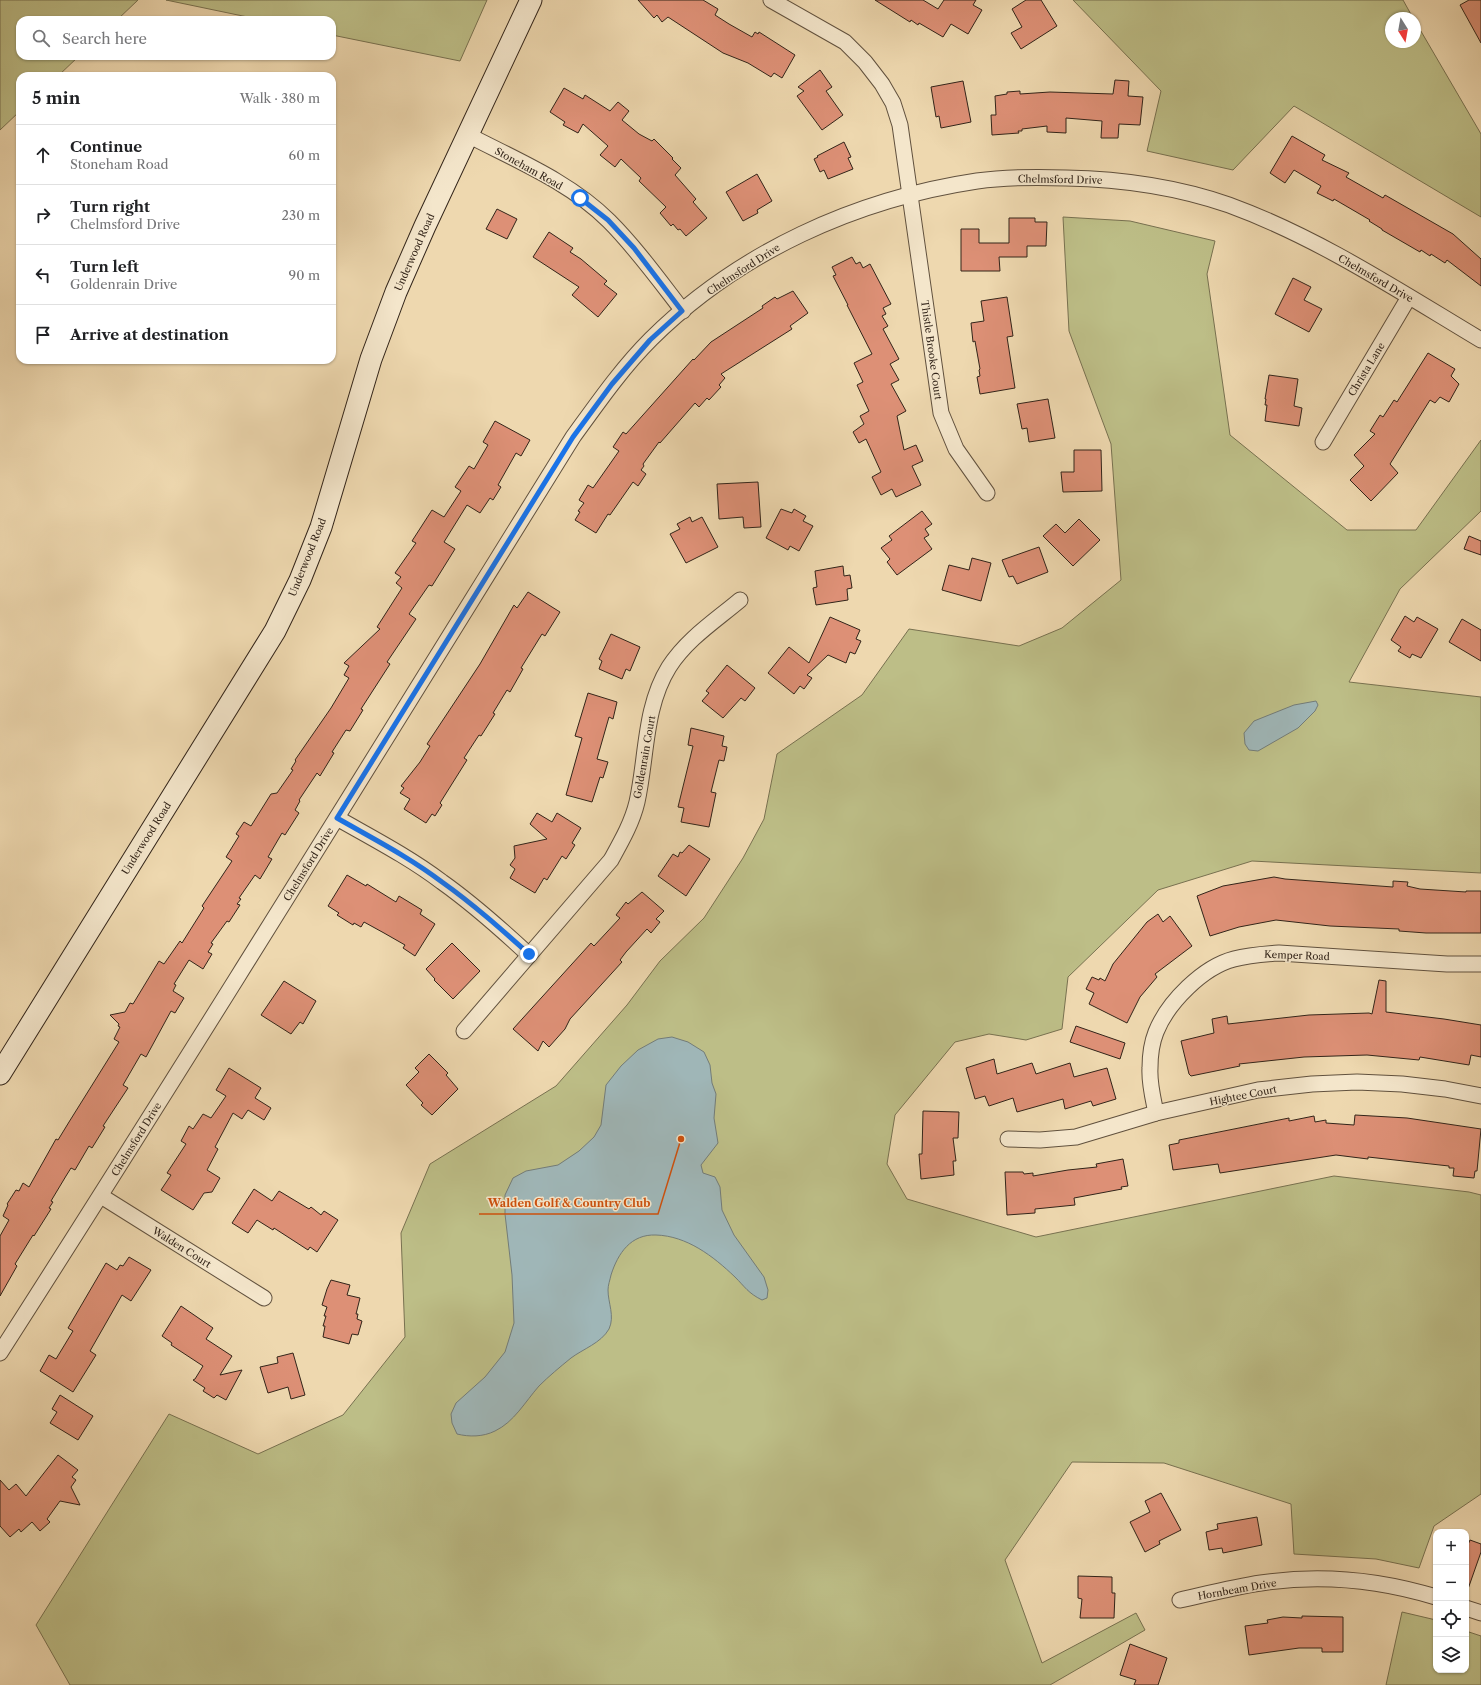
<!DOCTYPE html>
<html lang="en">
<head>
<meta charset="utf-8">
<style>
	:root { --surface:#fff; --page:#f6f6f6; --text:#202124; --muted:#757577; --line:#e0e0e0 }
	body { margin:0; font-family:"Libre Caslon Text",serif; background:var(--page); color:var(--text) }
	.controls { position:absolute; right:12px; bottom:12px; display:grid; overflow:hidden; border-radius:8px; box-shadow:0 1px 3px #0004 }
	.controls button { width:36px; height:36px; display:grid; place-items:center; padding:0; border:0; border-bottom:1px solid var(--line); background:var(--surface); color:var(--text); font:20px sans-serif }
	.compass { position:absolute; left:1385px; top:12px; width:36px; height:36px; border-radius:50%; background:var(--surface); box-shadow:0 1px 3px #0004; rotate:169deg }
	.stop { position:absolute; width:12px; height:12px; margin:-9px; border:3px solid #1a73e8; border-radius:50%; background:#fff }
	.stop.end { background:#1a73e8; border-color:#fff; box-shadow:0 1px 4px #0008 }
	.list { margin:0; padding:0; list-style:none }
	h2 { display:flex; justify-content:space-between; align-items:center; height:52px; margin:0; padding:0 16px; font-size:17px }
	h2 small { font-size:13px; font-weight:400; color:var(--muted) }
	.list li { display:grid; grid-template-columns:26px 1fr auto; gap:12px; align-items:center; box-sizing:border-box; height:60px; padding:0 16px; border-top:1px solid var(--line) }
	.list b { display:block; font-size:15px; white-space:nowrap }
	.list p { margin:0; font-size:13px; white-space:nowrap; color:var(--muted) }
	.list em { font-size:13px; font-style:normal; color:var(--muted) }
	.icon { flex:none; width:22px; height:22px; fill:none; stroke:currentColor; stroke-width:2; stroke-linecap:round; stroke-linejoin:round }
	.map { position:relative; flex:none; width:1481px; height:1685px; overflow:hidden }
	.search { position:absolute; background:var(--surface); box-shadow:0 1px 3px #0004; left:16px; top:16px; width:320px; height:44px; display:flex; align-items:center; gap:10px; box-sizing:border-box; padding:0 14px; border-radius:12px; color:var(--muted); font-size:15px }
	.panel { position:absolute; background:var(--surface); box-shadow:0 1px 3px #0004; left:16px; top:72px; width:320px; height:292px; border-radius:12px }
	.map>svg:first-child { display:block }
	.green { fill:#bdbe87; stroke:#787150 }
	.water { fill:#9fb6b7; stroke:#737c78 }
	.building { fill:#dd9076; stroke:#322419 }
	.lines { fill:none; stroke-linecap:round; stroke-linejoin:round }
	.street-casing { stroke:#61513e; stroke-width:17 }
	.secondary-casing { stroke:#322419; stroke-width:23 }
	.street { stroke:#f4e6cb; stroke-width:15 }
	.secondary { stroke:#f4e6cb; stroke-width:21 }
	.route { stroke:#1a73e8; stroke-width:5 }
	.labels { text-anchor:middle; stroke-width:3; stroke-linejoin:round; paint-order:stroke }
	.street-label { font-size:10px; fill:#322419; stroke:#f4e6cb }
	.leader { fill:none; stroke:#cd510e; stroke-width:1.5 }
	.callout-dot { fill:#cd510e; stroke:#f4e6cb; stroke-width:1.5 }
	.callout-label { font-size:11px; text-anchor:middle; font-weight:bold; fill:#cd510e; stroke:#f4e6cb; stroke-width:3; stroke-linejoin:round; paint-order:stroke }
</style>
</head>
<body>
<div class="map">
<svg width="1481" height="1685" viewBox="0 0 1481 1685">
	<rect width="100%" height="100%" fill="#eed8af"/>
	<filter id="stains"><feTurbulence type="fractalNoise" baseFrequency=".005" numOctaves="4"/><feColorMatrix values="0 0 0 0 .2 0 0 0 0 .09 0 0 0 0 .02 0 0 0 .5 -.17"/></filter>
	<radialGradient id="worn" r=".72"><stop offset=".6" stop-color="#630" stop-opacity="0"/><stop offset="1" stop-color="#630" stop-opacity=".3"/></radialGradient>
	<g class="green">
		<path d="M0 0H138L117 20H20V56H79L58 76H20V111L0 130Z"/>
		<path d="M166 0H487L460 61 332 35V20H262Z"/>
		<path d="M1073 0H1403L1413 18H1391V42H1415V21L1481 134V217L1294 106 1233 170 1147 151 1161 91Z"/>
		<path d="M1063 217 1130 221 1215 241 1207 274 1230 435 1347 530H1416L1481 440V511L1400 589 1349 682 1481 697V873L1252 861 1158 890 1068 977 1062 1029 1026 1040 989 1034 955 1042 895 1115 887 1164 907 1199 1036 1237 1334 1176 1469 1192 1481 1195V1494L1434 1526 1419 1568 1376 1559 1294 1554 1291 1504 1164 1463 1072 1462 1005 1560 1042 1663 1136 1613 1145 1630 1050 1685H70L36 1625 169 1414 258 1454 343 1415 405 1337 401 1233 430 1164 556 1086 627 1005 660 961 704 918 743 858 764 819 777 754 862 695 909 629 1019 646 1062 628 1121 580 1111 444 1069 331Z"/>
		<path d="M1402 1612 1436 1620V1670H1466V1631L1481 1636V1685H1386Z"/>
	</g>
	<g class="water">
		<path d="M1316 701 1318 705 1315 711 1298 728 1258 751 1249 750 1245 744 1244 733 1254 721 1294 705Z"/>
		<path d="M672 1037 688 1042 704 1052 710 1065 712 1083 716 1094 714 1118 718 1143 701 1165 703 1173 715 1177 720 1187 722 1210 734 1235 764 1277 768 1290 767 1298 762 1300C748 1293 745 1287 735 1277 713 1256 687 1236 656 1235 631 1234 618 1253 611 1275 610 1280 608 1285 608 1290 608 1303 615 1316 609 1329 601 1343 583 1349 571 1358 560 1367 549 1376 539 1386 525 1402 514 1422 495 1431 483 1437 469 1437 457 1434L452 1423 451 1414 456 1403 485 1377 505 1352 514 1323 512 1275 505 1214V1195L513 1178 526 1171 558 1165 579 1151 594 1137 601 1125 606 1085 621 1066 638 1050 658 1039Z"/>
	</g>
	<g class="building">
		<path d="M638 0H703L718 9 715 15 729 24 752 37 755 32 758 34 759 32 795 55 782 78 774 73 771 77 748 63 723 53 668 17 662 22 657 15 654 18Z"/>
		<path d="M875 0H923L938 9 944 0H976L973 5 982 10 968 34 951 24 943 37 919 23 918 25 911 20 910 22Z"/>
		<path d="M1026 0H1041L1057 26 1021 49 1011 33 1022 27 1012 9Z"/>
		<path d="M1469 0H1481V43L1460 5Z"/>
		<path d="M820 70 832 87 826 91 843 115 822 130 797 96 804 91 798 87Z"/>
		<path d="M1115 80 1129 81 1128 96 1143 97 1140 125 1119 124 1118 138H1101L1102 121 1066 118V133L1047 132V126L1022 129V131H1018L1019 133 992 135 991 115H996L995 96 1007 94V92L1020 91V94L1050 92 1113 94Z"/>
		<path d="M963 81 971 122 941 128 939 116 936 117 931 87Z"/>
		<path d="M564 88 583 99 585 95 610 111 618 102 629 111 622 120 639 134 652 141 654 139 673 158 672 159 681 168 675 175 696 199 693 202 707 218 686 236 680 229 678 230 673 224 671 226 660 213 666 207 639 181 641 178 621 159 615 167 600 155 608 146 583 124 578 133 563 125 565 122 550 112Z"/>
		<path d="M1292 136 1325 155 1322 160 1349 173 1346 177 1383 198 1385 195 1453 234 1481 259V286L1447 260 1445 263 1431 254 1430 256 1421 250 1420 252 1382 230V229L1369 221 1370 220 1334 199 1333 201 1317 193 1321 186 1294 170 1285 183 1270 173Z"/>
		<path d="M844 142 851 157 848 158 853 169 828 179 824 170 820 172 814 159 818 157 817 156Z"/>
		<path d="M757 174 772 201 757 210 758 213 743 221 726 192Z"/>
		<path d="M497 209 517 219 507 239 486 229Z"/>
		<path d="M1009 218H1035V222H1047L1046 246H1027V257H999L1000 271H961V229H979V243H1009Z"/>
		<path d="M549 232 573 248 570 252 581 259 607 281 604 284 617 294 598 317 572 295 579 287 533 257Z"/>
		<path d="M852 257 856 264 860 262 863 268 870 264 891 304 883 308 886 314 882 316 888 326 883 329 899 359 890 364 899 380 891 384 906 411 897 416 904 450 916 445 923 461 912 466 921 485 896 497 892 489 881 495 872 477 881 472 866 439 859 443 853 432 864 424 860 416 869 411 857 385 863 382 854 363 872 354 847 305H848L833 276 836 275 832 267Z"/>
		<path d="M1293 278 1311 287 1304 300 1322 309 1309 332 1275 314Z"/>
		<path d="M793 291 808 313 790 326 792 329 721 374 725 378 719 385 721 387 709 400 707 398 699 407 695 403 660 443 659 442 643 464 644 466 641 470 646 474 638 486 633 482 610 515 608 514 596 533 575 520 580 512 578 511 584 503 579 500 588 485 593 488 619 451 613 447 623 432 626 434 693 359 694 360 711 342 763 308 762 306 775 297 777 299Z"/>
		<path d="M1007 297 1013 336 1007 337 1015 388 980 394 977 377 980 376 979 370 980 369 975 341 973 342 971 323 984 321 981 301Z"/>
		<path d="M1428 353 1455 369 1451 376 1459 384 1449 402 1440 397 1435 403 1430 400 1390 464 1398 473 1371 501 1350 480 1364 466 1354 455 1375 434 1370 431 1380 415 1383 417 1394 400 1397 402Z"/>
		<path d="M1269 375 1298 379 1294 406 1302 408 1299 426 1265 421 1267 405H1265L1266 399H1265Z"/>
		<path d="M1048 399 1055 438 1029 442 1027 428 1022 429 1017 404Z"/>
		<path d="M495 421 530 440 521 456 516 453 498 485 501 487 493 500 490 498 480 513 467 505 444 542 455 549 432 586 429 585 409 614 416 619 387 662 390 664 361 709 363 710 350 731 346 730 332 752 334 753 320 776 317 773 299 800 300 801 295 810 299 813 285 835 282 833 268 857 272 859 260 879 255 875 239 898 241 899 237 904 240 905 229 922 227 921 211 943 213 944 208 952 212 954 203 969 189 960 174 984 176 985 173 991 184 998 175 1013 171 1011 146 1057 141 1054 123 1085 128 1088 103 1126 105 1127 92 1148 89 1146 75 1170 71 1168 66 1176 51 1201 53 1202 49 1208 51 1209 34 1236 33 1235 15 1264 17 1266 0 1296V1236L9 1220 3 1216 8 1205 7 1204 16 1190 19 1191 23 1183 29 1187 56 1139 58 1140 69 1122 119 1042 114 1039 120 1027 118 1026 119 1024 110 1015 125 1012 130 1003 133 1004 159 961 164 964 180 941 182 943 204 908 202 906 232 861 226 857 239 836 236 834 244 822 251 826 271 794 277 793 293 770 291 769 296 761 295 760 331 708 349 678 344 675 349 666 344 663 380 629 377 627 402 588 396 583 401 577 395 573 416 543 412 541 432 510 444 517 461 491 455 487 469 466 474 469 488 445 483 442Z"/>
		<path d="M1074 450H1101L1102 491 1063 492 1061 472H1074Z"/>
		<path d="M758 482 761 527 744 528 743 517 719 519 717 484Z"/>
		<path d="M781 509 792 513 794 509 806 516 803 521 813 526 799 551 790 546 788 550 766 538Z"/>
		<path d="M922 511 932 524 925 529 929 535 924 538 932 549 897 575 887 562 890 559 881 548 892 540 889 536Z"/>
		<path d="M690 517 692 522 702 517 718 547 686 563 670 534 680 529 677 524Z"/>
		<path d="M1079 519 1100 540 1073 566 1043 536 1056 524 1065 533Z"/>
		<path d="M1469 536 1481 541V555L1464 549Z"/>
		<path d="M1039 547 1048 572 1017 584 1013 576 1009 577 1002 560Z"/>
		<path d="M972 558 991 563 981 601 942 590 949 565 969 570Z"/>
		<path d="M843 566 844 576 850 575 852 588 847 589 848 600 816 605 813 588 817 587 815 571Z"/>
		<path d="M528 592 560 612 545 636 542 634 521 668 523 669 510 692 507 690 493 713 495 714 481 736 479 735 464 758 467 760 440 803 442 805 435 816 432 814 426 823 404 809 410 799 400 793 404 788 401 786 420 762 430 746 427 744 480 664 514 605 517 608Z"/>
		<path d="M1405 616 1414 622 1417 617 1438 629 1421 658 1412 654 1410 658 1398 651 1401 647 1391 640Z"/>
		<path d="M830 617 860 630 856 639 861 641 855 654 850 652 846 663 828 655 807 675 812 678 804 689 800 686 794 694 768 673 789 647 809 663Z"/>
		<path d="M1462 619 1481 630V661L1449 642Z"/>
		<path d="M611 634 640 647 630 671 626 669 622 679 599 669 602 661 599 659Z"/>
		<path d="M727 665 755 688 745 701 741 698 723 718 702 701 709 693 706 691Z"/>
		<path d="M588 693 617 702 613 719 609 717 597 759 608 762 603 778 600 777 592 802 566 795 582 738 575 736Z"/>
		<path d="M691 728 724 736 722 746 727 747 724 761 719 760 711 792 716 793 709 827 681 822 684 808 678 807 693 746 688 745Z"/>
		<path d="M537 813 552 822 557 813 581 828 572 843 575 845 566 859 562 856 547 880 544 878 535 893 510 878 515 869 510 865 515 858 514 846 547 839 530 824Z"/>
		<path d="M689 845 710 859 686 896 658 876 673 854 678 857 680 852 682 853Z"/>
		<path d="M347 875 366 886 367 884 396 902 399 896 422 910 420 914 435 924 415 956 403 948 405 945 384 933 364 922 361 927 354 923 353 925 337 915 339 913 328 906Z"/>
		<path d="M1274 877 1285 879 1393 887V881L1408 882 1407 886 1420 889 1466 892V891H1481V933H1426L1399 931V929L1330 926 1276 920 1239 927 1210 936 1197 896 1223 886Z"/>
		<path d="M642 892 664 911 656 919 660 922 651 933 647 929 626 952 620 960 622 962 570 1019 565 1029 549 1047 543 1041 538 1051 513 1029 591 943 594 946 620 918 616 915 626 902 628 904Z"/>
		<path d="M1158 914 1163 922 1170 916 1192 946 1155 974 1157 977 1140 997 1127 1023 1089 1004 1094 993 1086 989 1092 977 1099 980 1100 978 1105 981 1113 964 1147 922Z"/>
		<path d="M452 943 480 971 453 999 434 980 435 979 426 969Z"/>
		<path d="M1379 980 1386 981V1012L1444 1019 1481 1025V1057L1471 1055 1469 1065 1420 1057 1419 1060 1367 1055 1304 1057 1239 1064 1240 1066 1191 1076 1189 1074 1181 1041 1214 1033 1212 1019 1227 1016 1228 1024 1309 1015 1369 1013 1372 1014Z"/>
		<path d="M284 981 316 1001 303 1024 300 1022 291 1034 261 1015Z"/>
		<path d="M1076 1026 1125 1043 1120 1059 1070 1042Z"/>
		<path d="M429 1054 448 1073 446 1075 458 1089 432 1115 421 1105 423 1103 406 1085 419 1072 415 1068Z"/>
		<path d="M994 1059 997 1074 1032 1063 1036 1074 1070 1063 1074 1077 1107 1068 1116 1099 1093 1106 1091 1101 1065 1109 1063 1099 1017 1112 1013 1098 989 1106 985 1096 975 1099 966 1068Z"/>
		<path d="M229 1068 261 1088 255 1098 271 1108 264 1120 248 1110 242 1119 233 1113 215 1147 218 1149 207 1170 220 1178 212 1192 204 1193 193 1210 161 1190 171 1175 167 1173 186 1144 181 1141 189 1126 193 1129 203 1114 211 1118 226 1096 216 1090Z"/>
		<path d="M923 1111 959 1112 958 1138H953L956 1161H953L954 1175 921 1179 919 1154H922Z"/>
		<path d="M1355 1115 1407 1118 1481 1129 1477 1171H1475L1474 1178 1453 1176 1454 1168H1449V1166L1368 1157V1159L1336 1155 1220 1173 1218 1164 1173 1170 1169 1145 1179 1143V1140L1289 1118V1121L1314 1116 1315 1122 1326 1120V1123L1354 1125Z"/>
		<path d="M1123 1159 1128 1186 1121 1187 1122 1189 1074 1198 1075 1205 1035 1209V1213L1007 1215 1005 1172H1023L1024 1174 1033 1173V1176L1068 1170 1097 1167 1096 1164Z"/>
		<path d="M254 1189 272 1201 279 1191 309 1209 311 1207 321 1215 324 1211 338 1220 317 1252 310 1247 308 1250 274 1228 273 1230 257 1220 248 1233 232 1223Z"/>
		<path d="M129 1257 151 1270 131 1301 122 1295 90 1351 96 1355 73 1392 40 1371 49 1355 56 1359 73 1331 68 1328 106 1263 117 1270 120 1265 123 1266Z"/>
		<path d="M331 1280 350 1285 347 1295 360 1298 356 1314H358L357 1319 362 1321 358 1335 352 1334 349 1344 323 1337 325 1326H323L326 1316H324L327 1307 322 1305 327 1289Z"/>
		<path d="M181 1306 213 1328 206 1339 232 1356 220 1375 242 1370 226 1400 217 1395 214 1398 203 1391 205 1388 193 1380 195 1379 203 1366 171 1345 172 1343 162 1336Z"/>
		<path d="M293 1353 305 1395 291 1399 288 1387 268 1393 260 1367 278 1363 277 1357Z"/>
		<path d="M60 1395 93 1416 78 1440 50 1423 57 1412 52 1409Z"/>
		<path d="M58 1455 78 1470 72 1477 76 1480 71 1487 80 1505 60 1501 47 1519 50 1522 40 1531 32 1522 21 1532 19 1529 10 1537 0 1526V1480L9 1490 16 1484 26 1496Z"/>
		<path d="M1161 1493 1181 1530 1159 1541 1160 1544 1145 1552 1130 1522 1150 1512 1145 1501Z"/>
		<path d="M1257 1517 1262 1545 1223 1553 1222 1548 1209 1550 1206 1532 1218 1529 1217 1524Z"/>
		<path d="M1470 1540 1481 1544V1552L1468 1589 1466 1588V1549Z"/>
		<path d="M1078 1576 1112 1577V1593H1115L1114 1618H1080L1082 1599 1078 1598Z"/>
		<path d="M1302 1616 1343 1617V1652H1322V1648H1299L1249 1655 1245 1626 1268 1623 1267 1620 1283 1617 1302 1618Z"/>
		<path d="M1130 1644 1167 1658 1158 1685H1134L1136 1680 1120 1675Z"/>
	</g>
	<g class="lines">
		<defs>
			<g id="street">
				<path d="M771 0 845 42 865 62 882 84 893 103 900 125 941 413 956 449 987 493"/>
				<path d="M468 135C516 160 570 182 609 221 636 248 659 280 683 311"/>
				<path d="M1323 442 1409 297"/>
				<path d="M337 818C372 838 409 857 442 882 473 904 501 929 529 955"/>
				<path d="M464 1031 611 860C621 842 632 823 637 802 647 757 644 707 669 667 687 639 715 621 740 600"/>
				<path d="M1156 1113C1153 1098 1149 1083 1150 1068 1150 1057 1152 1042 1156 1032 1168 1002 1203 967 1234 959 1249 955 1264 954 1279 953L1447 964H1481"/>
				<path d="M1008 1139 1040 1140 1076 1137 1156 1113 1258 1090 1312 1084 1357 1082 1402 1084 1445 1089 1481 1096"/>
				<path d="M101 1196 264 1298"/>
				<path d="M0 1353C194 1050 383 743 573 437 597 404 621 369 651 339 739 252 856 199 977 181 1006 177 1037 177 1066 178 1121 179 1177 187 1229 205 1319 238 1399 291 1481 340"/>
				<path d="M1180 1600C1207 1594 1234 1587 1261 1583 1319 1574 1380 1580 1436 1597"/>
				<path d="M1466 1608 1481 1613"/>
			</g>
			<path id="secondary" d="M0 1074 275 631 300 580 321 527 371 359 396 292 425 226 531 0"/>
		</defs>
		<use href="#street" class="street-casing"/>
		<use href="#secondary" class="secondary-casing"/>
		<use href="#street" class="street"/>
		<use href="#secondary" class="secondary"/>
	</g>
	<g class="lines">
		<path class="route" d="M529 954C501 929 473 904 442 882 409 857 372 838 337 818L573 437 612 384 650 340 682 311 634 248 608 220 580 198"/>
	</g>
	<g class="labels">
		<g class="street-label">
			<text transform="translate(529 168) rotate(29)" y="4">Stoneham Road</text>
			<text transform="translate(1060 179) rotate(1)" y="4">Chelmsford Drive</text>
			<text transform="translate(414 252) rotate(-66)" y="4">Underwood Road</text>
			<text transform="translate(743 269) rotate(-33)" y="4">Chelmsford Drive</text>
			<text transform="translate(1376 278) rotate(30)" y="4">Chelmsford Drive</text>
			<text transform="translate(932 350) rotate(82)" y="4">Thistle Brooke Court</text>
			<text transform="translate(1366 369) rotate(-59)" y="4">Christa Lane</text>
			<text transform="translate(307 557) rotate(-68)" y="4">Underwood Road</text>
			<text transform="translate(644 757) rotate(-80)" y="4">Goldenrain Court</text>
			<text transform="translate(146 838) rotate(-58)" y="4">Underwood Road</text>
			<text transform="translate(308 864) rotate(-58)" y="4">Chelmsford Drive</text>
			<text transform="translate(1297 955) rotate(2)" y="4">Kemper Road</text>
			<text transform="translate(1243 1095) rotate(-11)" y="4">Hightee Court</text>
			<text transform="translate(136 1139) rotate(-58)" y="4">Chelmsford Drive</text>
			<text transform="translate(182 1247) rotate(32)" y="4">Walden Court</text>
			<text transform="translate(1237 1589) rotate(-10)" y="4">Hornbeam Drive</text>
		</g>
	</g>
	<path class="leader" d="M681 1139L658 1214H479"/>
	<circle class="callout-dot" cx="681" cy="1139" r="4"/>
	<g class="callout-label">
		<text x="569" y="1207">Walden Golf &amp; Country Club</text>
	</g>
	<rect width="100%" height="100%" filter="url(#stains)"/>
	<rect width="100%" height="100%" fill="url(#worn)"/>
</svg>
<div class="controls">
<button>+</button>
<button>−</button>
<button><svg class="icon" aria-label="locate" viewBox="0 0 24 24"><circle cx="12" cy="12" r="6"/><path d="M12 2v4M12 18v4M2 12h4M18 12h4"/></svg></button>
<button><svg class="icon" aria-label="layers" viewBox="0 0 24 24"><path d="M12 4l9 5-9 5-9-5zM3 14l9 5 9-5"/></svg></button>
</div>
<svg class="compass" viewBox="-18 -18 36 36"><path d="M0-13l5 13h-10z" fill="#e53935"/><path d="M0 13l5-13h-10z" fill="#757577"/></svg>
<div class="stop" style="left:580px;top:198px"></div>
<div class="stop end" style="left:529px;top:954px"></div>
<div class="search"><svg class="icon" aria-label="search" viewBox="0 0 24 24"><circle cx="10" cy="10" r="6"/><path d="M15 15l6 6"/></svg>Search here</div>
<section class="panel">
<h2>5 min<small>Walk · 380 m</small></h2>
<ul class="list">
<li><svg class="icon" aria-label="ahead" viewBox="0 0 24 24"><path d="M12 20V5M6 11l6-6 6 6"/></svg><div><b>Continue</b><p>Stoneham Road</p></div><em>60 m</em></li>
<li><svg class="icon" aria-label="right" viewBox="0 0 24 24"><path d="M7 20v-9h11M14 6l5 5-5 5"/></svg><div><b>Turn right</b><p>Chelmsford Drive</p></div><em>230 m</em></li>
<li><svg class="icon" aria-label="left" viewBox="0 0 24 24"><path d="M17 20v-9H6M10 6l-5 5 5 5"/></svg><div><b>Turn left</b><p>Goldenrain Drive</p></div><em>90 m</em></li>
<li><svg class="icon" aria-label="arrive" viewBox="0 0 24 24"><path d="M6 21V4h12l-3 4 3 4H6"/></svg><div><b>Arrive at destination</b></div></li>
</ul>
</section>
</div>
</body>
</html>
